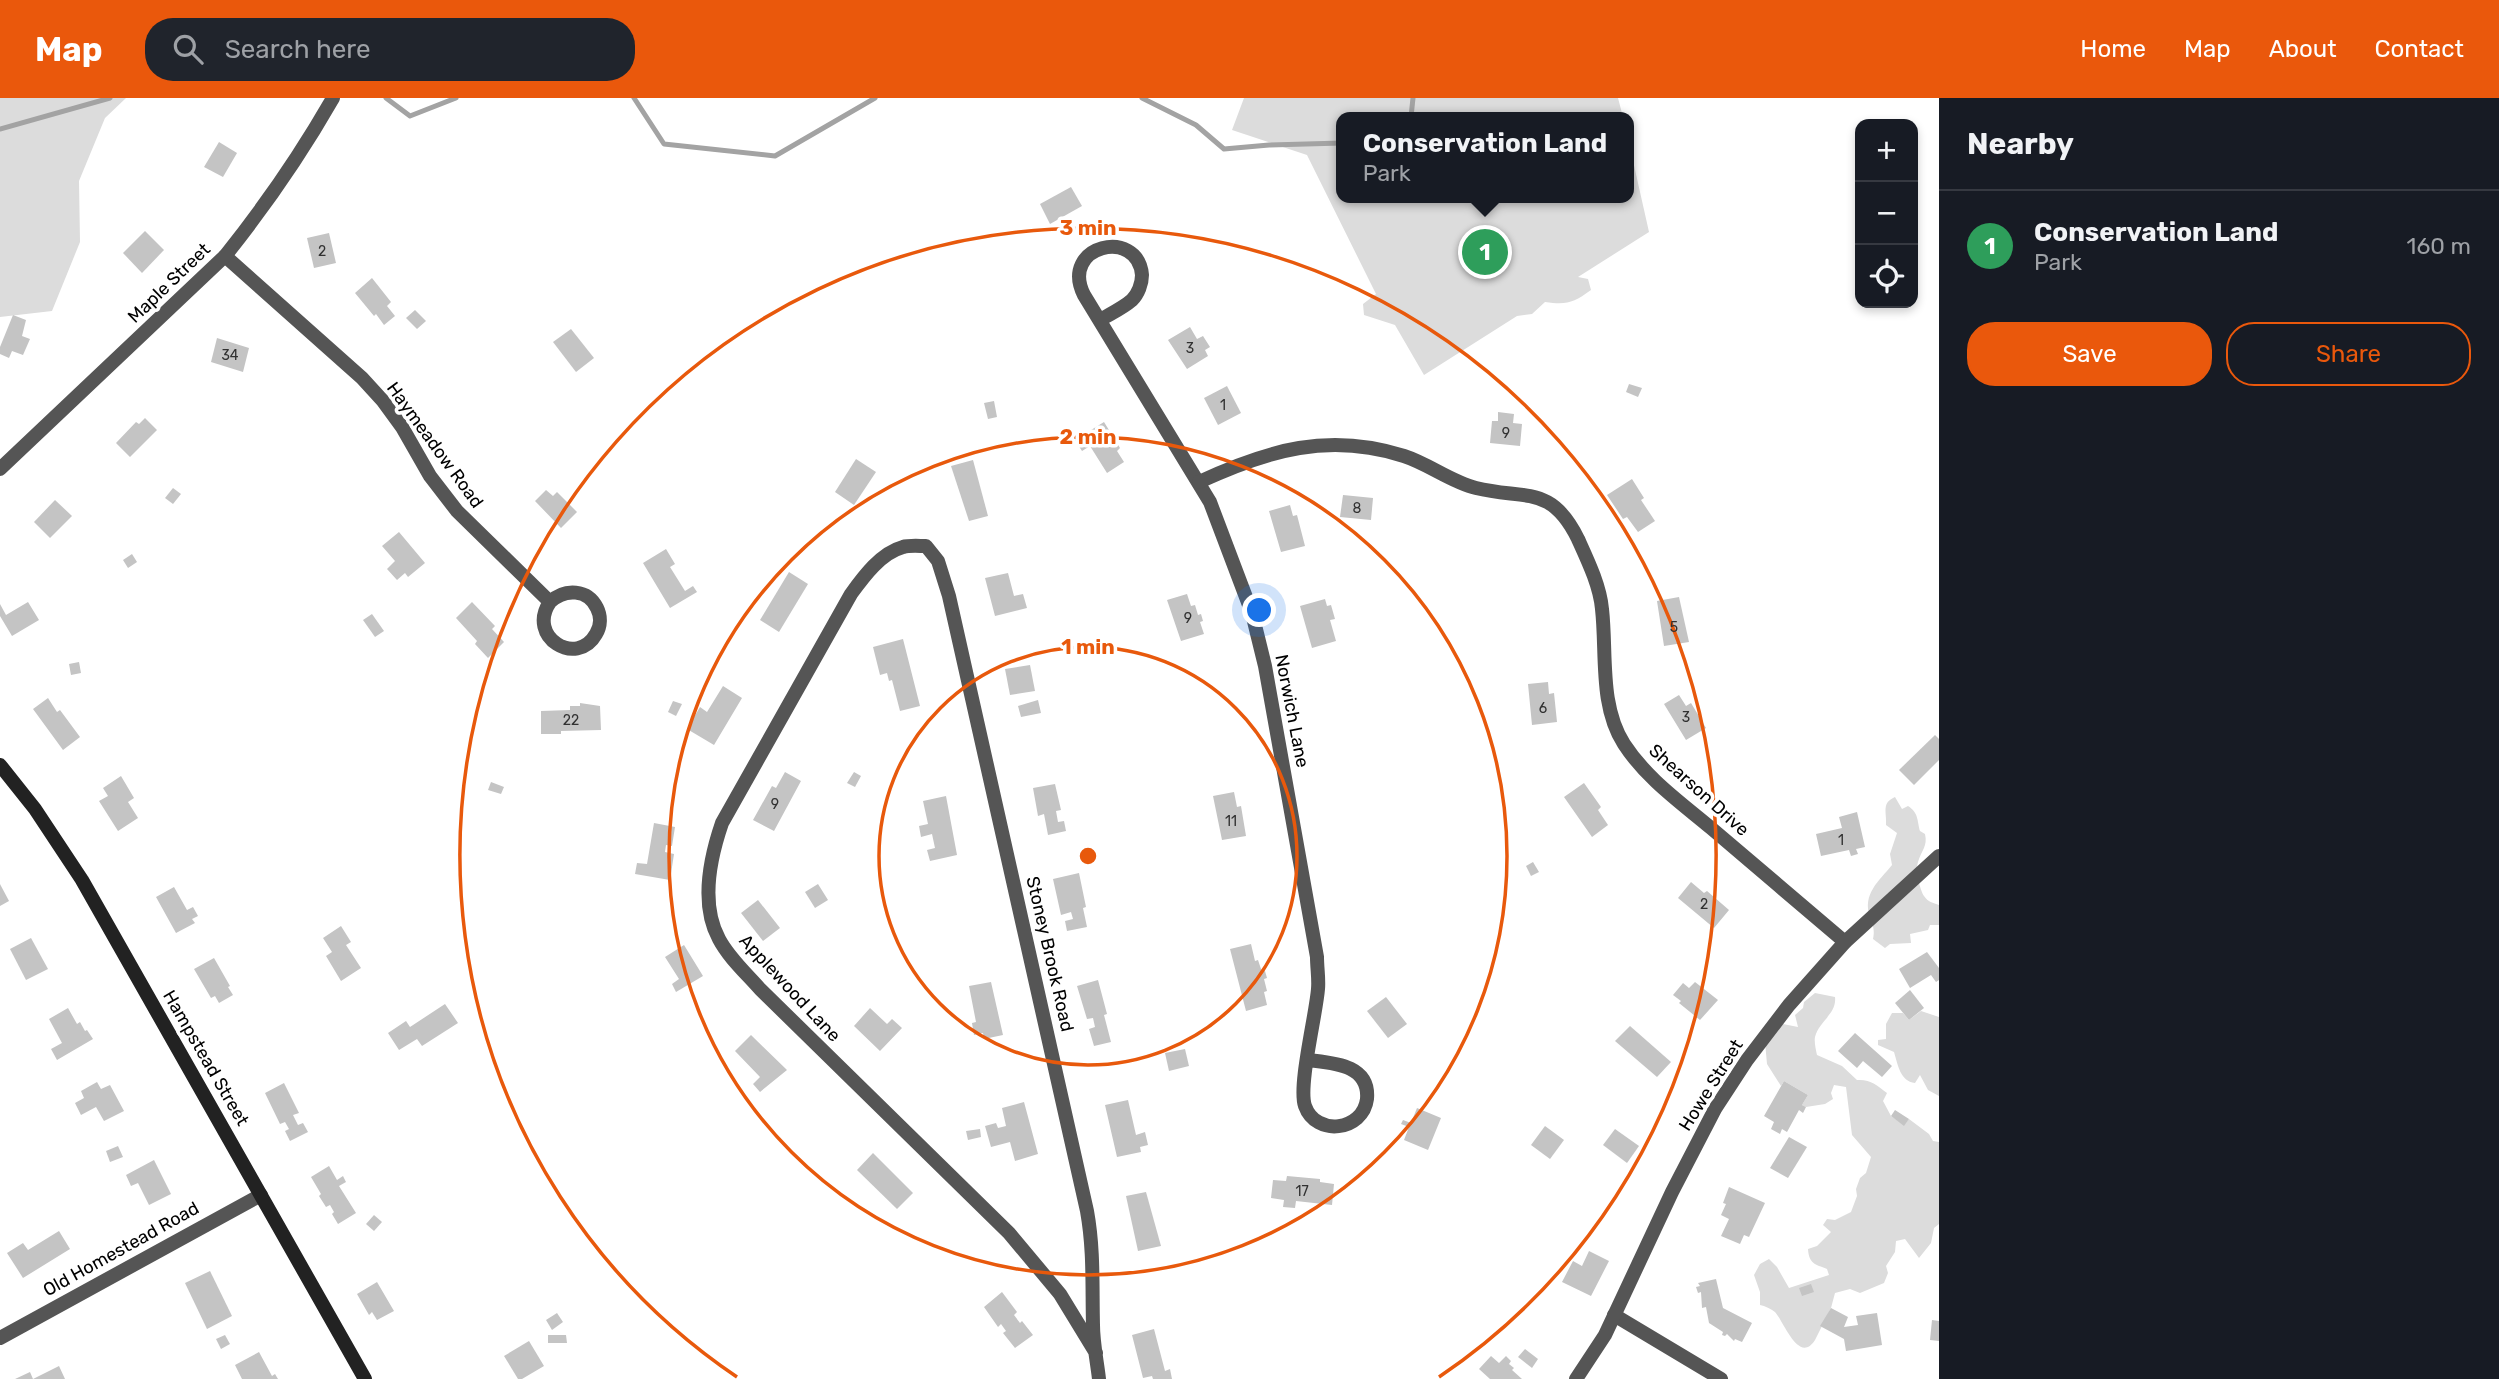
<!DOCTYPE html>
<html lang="en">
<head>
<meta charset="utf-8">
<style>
	:root { --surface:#171b24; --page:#20242c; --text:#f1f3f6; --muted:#9ea1a6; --line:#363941; --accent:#ea580c }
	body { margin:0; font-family:Rubik,sans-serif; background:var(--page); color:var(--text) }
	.controls { position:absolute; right:21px; top:21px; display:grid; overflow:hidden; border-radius:14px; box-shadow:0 4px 10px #0003 }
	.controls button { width:63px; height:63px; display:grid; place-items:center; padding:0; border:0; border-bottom:2px solid var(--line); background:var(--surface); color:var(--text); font:35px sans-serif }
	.you { position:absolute; left:1260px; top:513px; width:24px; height:24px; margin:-18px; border:5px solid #fff; border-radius:50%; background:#1a73e8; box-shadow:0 0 0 10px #1a73e833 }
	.badge { display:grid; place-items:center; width:46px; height:46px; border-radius:50%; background:var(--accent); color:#fff; font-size:23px; font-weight:700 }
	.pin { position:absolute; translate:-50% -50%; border:4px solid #fff; box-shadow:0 2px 7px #0006 }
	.popup { position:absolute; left:1336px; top:14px; width:298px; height:91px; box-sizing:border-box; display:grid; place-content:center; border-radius:14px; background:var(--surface); filter:drop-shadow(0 2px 5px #0005); font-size:23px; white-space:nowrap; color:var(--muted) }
	.popup b { font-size:26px; color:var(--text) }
	.popup::after { content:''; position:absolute; left:50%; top:100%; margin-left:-14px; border:14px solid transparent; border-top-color:var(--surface) }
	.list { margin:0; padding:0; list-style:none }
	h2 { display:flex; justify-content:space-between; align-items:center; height:91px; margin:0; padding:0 28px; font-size:30px }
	h2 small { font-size:23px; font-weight:400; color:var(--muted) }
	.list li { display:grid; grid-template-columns:46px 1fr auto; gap:21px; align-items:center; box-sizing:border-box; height:112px; padding:0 28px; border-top:2px solid var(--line) }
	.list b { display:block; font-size:26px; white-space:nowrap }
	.list p { margin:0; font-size:23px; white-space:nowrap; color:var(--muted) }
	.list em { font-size:23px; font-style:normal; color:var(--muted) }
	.actions { display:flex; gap:14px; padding:21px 28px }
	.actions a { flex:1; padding:16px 0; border:2px solid var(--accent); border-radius:28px; text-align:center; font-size:24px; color:var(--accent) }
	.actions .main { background:var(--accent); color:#fff }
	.icon { flex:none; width:38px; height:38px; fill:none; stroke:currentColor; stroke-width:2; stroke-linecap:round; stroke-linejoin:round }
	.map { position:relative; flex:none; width:1939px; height:1281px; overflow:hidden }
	header { display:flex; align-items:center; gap:42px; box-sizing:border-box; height:98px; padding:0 35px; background:var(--accent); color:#fff }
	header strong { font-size:33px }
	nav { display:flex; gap:38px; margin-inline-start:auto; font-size:24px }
	.search { width:490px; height:63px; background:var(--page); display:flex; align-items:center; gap:18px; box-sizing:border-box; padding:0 24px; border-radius:28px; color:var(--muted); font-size:26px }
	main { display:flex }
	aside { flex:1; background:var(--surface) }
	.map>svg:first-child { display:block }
	.green { fill:#dcdcdc }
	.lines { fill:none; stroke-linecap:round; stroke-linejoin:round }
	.stream { stroke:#a3a3a3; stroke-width:5 }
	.building { fill:#c4c4c4 }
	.minor { stroke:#555; stroke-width:14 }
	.tertiary { stroke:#555; stroke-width:14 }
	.secondary { stroke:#222; stroke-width:14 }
	.ring { fill:none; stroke:#e8590c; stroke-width:3.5 }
	.labels { text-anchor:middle; stroke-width:7; stroke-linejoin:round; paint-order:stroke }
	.number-label { font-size:14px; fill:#313131 }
	.street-label { font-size:18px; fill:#000; stroke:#fff }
	.centre { fill:#e8590c; stroke:#fff; stroke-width:3.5 }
	.ring-label { font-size:21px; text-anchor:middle; font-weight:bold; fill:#e8590c; stroke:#fff; stroke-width:7; stroke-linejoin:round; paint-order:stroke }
</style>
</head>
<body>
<header>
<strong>Map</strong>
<div class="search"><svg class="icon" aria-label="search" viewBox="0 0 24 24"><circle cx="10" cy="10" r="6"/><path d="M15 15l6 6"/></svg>Search here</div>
<nav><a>Home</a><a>Map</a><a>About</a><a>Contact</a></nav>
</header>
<main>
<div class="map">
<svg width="1939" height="1281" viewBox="0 0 1939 1281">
	<rect width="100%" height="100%" fill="#fff"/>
	<g class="green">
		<path d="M0 0H126L105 20 79 83 80 144 52 213 0 219Z"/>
		<path d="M1244 0H1618L1623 19H1342V100H1628L1629 45 1649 134 1578 179 1588 181 1591 192C1573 205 1567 207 1545 204L1532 216 1517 218 1424 277 1395 227 1364 217 1363 206 1376 196 1307 57 1232 32Z"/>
		<path d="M1895 699 1902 711 1908 708C1919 715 1917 723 1920 733L1925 736C1928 748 1921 753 1918 764 1915 772 1920 792 1924 798 1928 804 1933 805 1939 807V827H1930L1928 832 1910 836 1911 845 1890 846 1885 850 1873 841C1875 833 1873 827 1870 819 1862 796 1879 783 1892 767L1890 756 1897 735 1886 727C1887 714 1881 705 1895 699Z"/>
		<path d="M1815 895 1835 899C1837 916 1819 923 1815 939 1814 944 1816 952 1817 957L1842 968 1857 982C1870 981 1877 987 1887 995L1883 1003 1891 1018 1904 1027 1909 1021 1929 1036 1933 1043 1939 1044V1126L1934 1130 1931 1145 1919 1160 1905 1141 1896 1143 1895 1154 1886 1168 1888 1175 1884 1185 1860 1195 1850 1191 1835 1195 1831 1210 1815 1242C1799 1267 1784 1224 1775 1214 1771 1211 1765 1208 1760 1207V1194L1754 1177 1760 1166 1769 1161 1777 1169 1789 1190 1829 1177 1827 1171C1815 1166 1809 1166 1808 1151L1817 1148 1831 1134 1823 1127 1827 1121 1835 1122 1851 1114 1857 1098 1856 1091 1860 1080 1866 1075 1871 1059 1852 1037 1846 989 1834 987 1831 995 1833 1001 1825 1006 1806 1009 1802 1007 1808 997 1784 983 1781 988 1767 966 1765 944 1783 926 1798 929 1795 917 1803 910 1804 904Z"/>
		<path d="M1921 913 1939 919V998L1928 992 1920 977 1915 985C1900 983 1898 967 1894 954L1878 947V942L1886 941V926L1892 915H1903L1909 922Z"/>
	</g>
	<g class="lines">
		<g class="stream">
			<path d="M386 0 410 18 456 0"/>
			<path d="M634 0 664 46 775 58 875 0"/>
			<path d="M1142 0 1196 27 1224 51 1269 47 1342 45"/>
			<path d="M1411 19 1413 0"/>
			<path d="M0 31 110 0"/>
		</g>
	</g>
	<g class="building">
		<path d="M219 44 237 55 223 79 204 69Z"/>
		<path d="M1071 89 1082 108 1050 126 1040 106Z"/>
		<path d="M145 133 164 152 142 175 123 155Z"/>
		<path d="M329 135 336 165 314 170 307 140Z"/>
		<path d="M372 180 391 204 387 208 395 218 384 227 376 216 374 218 355 195Z"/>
		<path d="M415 212 426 223 417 231 406 220Z"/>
		<path d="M13 217 26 222 22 238 30 241 23 257 12 253 9 260 0 256V249Z"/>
		<path d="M1190 229 1197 241 1203 238 1210 249 1205 252 1208 258 1187 271 1168 242Z"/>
		<path d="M571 231 594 260 576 274 553 244Z"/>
		<path d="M217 240 249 250 243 274 211 264Z"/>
		<path d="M1629 286 1642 290 1638 299 1626 294Z"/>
		<path d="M1227 288 1241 315 1218 327 1204 300Z"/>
		<path d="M994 303 997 319 988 321 984 305Z"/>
		<path d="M1498 314 1514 316 1513 325 1522 326 1520 348 1490 345 1492 323H1498Z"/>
		<path d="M145 320 157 332 130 359 116 345 136 324 139 326Z"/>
		<path d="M1104 324 1120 350 1117 353 1124 364 1107 375 1090 348 1082 353 1075 342Z"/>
		<path d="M856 361 876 374 854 407 835 394Z"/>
		<path d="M973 362 988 418 969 423 951 368Z"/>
		<path d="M1632 381 1644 400 1641 402 1655 423 1638 434 1627 419 1623 421 1607 397Z"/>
		<path d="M173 390 181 396 173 406 165 400Z"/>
		<path d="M546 392 553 398 557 394 577 414 561 430 535 403Z"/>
		<path d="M1343 397 1373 400 1371 422 1340 419Z"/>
		<path d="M55 402 72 418 50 440 34 424Z"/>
		<path d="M1290 407 1293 418 1297 417 1305 448 1281 454 1269 413Z"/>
		<path d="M399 434 425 465 408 479 405 475 397 482 387 471 395 463 382 448Z"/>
		<path d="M666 451 675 466 670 469 685 493 693 488 697 494 670 510 643 465Z"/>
		<path d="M132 456 137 464 128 470 123 462Z"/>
		<path d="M789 474 808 486 779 534 760 522Z"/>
		<path d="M1008 475 1014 498 1023 496 1027 510 995 518 985 480Z"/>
		<path d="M1187 496 1191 508 1195 507 1198 517 1201 516 1203 523 1200 524 1204 536 1181 543 1167 502Z"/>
		<path d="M1679 499 1689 544 1664 548 1657 503Z"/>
		<path d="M1325 501 1327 508 1331 507 1335 521 1330 522 1336 543 1312 550 1300 508Z"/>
		<path d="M28 504 39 522 12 538 0 518V506L6 517Z"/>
		<path d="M472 504 495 528 492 531 504 544 488 560 475 546 477 543 456 520Z"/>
		<path d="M372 516 384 533 375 539 363 522Z"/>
		<path d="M903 541 920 608 900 613 892 582 889 583 887 575 880 577 873 549Z"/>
		<path d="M79 564 81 575 71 577 69 566Z"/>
		<path d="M1030 567 1035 593 1010 597 1005 571Z"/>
		<path d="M1548 584 1549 596 1554 595 1557 624 1532 627 1528 586Z"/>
		<path d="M723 588 742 600 714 647 687 631 700 609 707 614Z"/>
		<path d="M1679 597 1686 608 1691 605 1706 630 1686 642 1664 606Z"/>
		<path d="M48 600 57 614 60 612 80 639 63 652 33 611Z"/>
		<path d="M1038 602 1041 615 1021 619 1018 608Z"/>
		<path d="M673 603 682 606 676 618 668 614Z"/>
		<path d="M580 605 600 608 601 632 561 633V636H541V613L570 612V608H580Z"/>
		<path d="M1935 637 1939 641V662L1914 687 1899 672Z"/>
		<path d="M785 674 801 683 774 733 753 722 772 688 776 690Z"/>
		<path d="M854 674 861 678 855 689 847 685Z"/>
		<path d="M121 678 134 700 128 704 138 720 118 733 99 703 108 698 103 690Z"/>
		<path d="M491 684 504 689 501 696 488 692Z"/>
		<path d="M1584 685 1601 709 1598 712 1608 727 1592 739 1564 699Z"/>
		<path d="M1055 686 1061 712 1056 713 1058 724 1064 723 1066 733 1048 737 1044 716 1038 718 1033 690Z"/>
		<path d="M1234 694 1237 709 1241 708 1246 738 1222 742 1213 698Z"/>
		<path d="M946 698 957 757 930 763 927 752 935 750 932 736 921 739 919 728 928 726 923 703Z"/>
		<path d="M1857 714 1865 749 1856 751 1858 756 1851 758 1849 752 1821 758 1816 736 1842 730 1839 719Z"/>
		<path d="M654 725 675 729 672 748 666 747 665 754 674 756 670 782 635 776 637 765 647 766Z"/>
		<path d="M1533 764 1539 774 1531 778 1526 768Z"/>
		<path d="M1079 775 1086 809 1083 810 1087 829 1067 833 1065 823 1073 821 1071 814 1061 817 1053 781Z"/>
		<path d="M1691 784 1704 795 1707 793 1729 812 1714 830 1678 800Z"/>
		<path d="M0 786 9 803 0 808Z"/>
		<path d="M818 786 828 802 815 810 805 794Z"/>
		<path d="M174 789 187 812 193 809 198 818 192 821 195 825 176 835 156 799Z"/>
		<path d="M758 802 780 830 763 843 741 815Z"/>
		<path d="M341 828 351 844 346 847 361 870 341 883 326 858 332 854 323 840Z"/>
		<path d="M31 840 48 871 26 882 10 851Z"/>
		<path d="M1251 846 1255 863 1258 862 1262 874 1265 873 1267 880 1264 881 1267 893 1264 894 1267 907 1246 913 1230 851Z"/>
		<path d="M684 847 703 878 676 894 672 886 679 881 665 859Z"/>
		<path d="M1927 854 1939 870V882L1936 884 1931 877 1910 890 1899 871Z"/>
		<path d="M214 860 230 888 228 889 233 897 219 905 215 898 211 900 194 871Z"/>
		<path d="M1098 882 1107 916 1104 917 1111 944 1094 948 1089 931 1095 929 1093 920 1087 921 1077 888Z"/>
		<path d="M991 884 1003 937 984 941 983 935 974 937 972 925 976 924 969 888Z"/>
		<path d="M1695 884 1718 902 1700 922 1679 905 1681 903 1673 897 1683 885 1689 890Z"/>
		<path d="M1910 892 1924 910 1909 922 1895 905Z"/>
		<path d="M1386 899 1407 926 1388 940 1367 913Z"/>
		<path d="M445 906 458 925 422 948 417 941 399 952 388 935 406 923 410 929Z"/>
		<path d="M68 910 77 926 80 924 85 933 87 932 93 941 57 962 51 951 62 945 49 921Z"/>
		<path d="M870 910 887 926 892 921 902 930 880 953 854 928Z"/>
		<path d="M1630 928 1671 964 1657 979 1615 943Z"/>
		<path d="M1855 935 1892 968 1882 979 1863 963 1857 970 1838 953Z"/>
		<path d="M751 937 787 972 760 994 753 986 760 979 735 953Z"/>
		<path d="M1185 951 1189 968 1169 973 1165 955Z"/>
		<path d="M1784 983 1808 997 1802 1007 1806 1009 1803 1015 1799 1012 1787 1034 1782 1031 1780 1036 1771 1031 1774 1024 1764 1018Z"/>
		<path d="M97 984 101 991 110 987 124 1013 104 1023 96 1009 81 1017 75 1005 84 1000 81 993Z"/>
		<path d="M284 985 299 1015 293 1017 298 1027 303 1025 308 1034 290 1043 285 1033 289 1031 285 1024 280 1026 265 995Z"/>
		<path d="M1128 1002 1136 1037 1145 1034 1148 1047 1140 1049 1141 1054 1117 1059 1105 1007Z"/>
		<path d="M1024 1004 1038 1056 1015 1063 1010 1044 991 1049 985 1028 996 1025 998 1030 1006 1028 1002 1010Z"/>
		<path d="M1417 1010 1441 1020 1428 1052 1404 1042 1409 1029 1401 1026 1403 1022 1411 1025Z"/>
		<path d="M1895 1012 1909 1021 1904 1028 1891 1018Z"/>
		<path d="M1545 1028 1564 1042 1550 1061 1531 1047Z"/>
		<path d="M980 1031 981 1039 968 1042 966 1033Z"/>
		<path d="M1615 1031 1639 1048 1627 1065 1603 1047Z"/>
		<path d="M1789 1039 1807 1049 1788 1080 1770 1070Z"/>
		<path d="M118 1048 123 1059 110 1064 106 1053Z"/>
		<path d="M873 1055 913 1095 897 1111 857 1072Z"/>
		<path d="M154 1062 171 1096 149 1107 138 1085 131 1088 126 1077Z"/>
		<path d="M329 1068 337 1082 343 1078 346 1084 339 1088 356 1115 338 1126 332 1116 334 1114 330 1107 326 1109 319 1098 321 1096 311 1079Z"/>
		<path d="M1287 1078 1320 1081V1084L1334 1086 1332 1107 1296 1103 1295 1110 1283 1109 1284 1102 1271 1100 1273 1082 1286 1083Z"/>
		<path d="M1729 1089 1765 1105 1749 1139 1744 1137 1740 1146 1721 1138 1729 1121 1721 1117 1726 1106 1723 1105Z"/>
		<path d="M1146 1094 1161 1148 1138 1153 1126 1098Z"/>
		<path d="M374 1117 382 1124 374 1133 366 1126Z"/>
		<path d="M59 1133 70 1151 23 1180 7 1155 23 1145 28 1152Z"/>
		<path d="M1589 1153 1609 1163 1591 1198 1562 1184 1573 1163 1582 1168Z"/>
		<path d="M210 1173 232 1218 207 1231 185 1185Z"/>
		<path d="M1716 1181 1723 1210 1752 1225 1742 1244 1735 1241 1734 1243 1727 1236 1725 1238 1722 1237 1723 1234 1709 1225 1706 1209 1702 1210 1701 1194 1698 1195 1696 1189 1700 1188 1698 1185Z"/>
		<path d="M377 1184 394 1213 377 1222 372 1214 369 1217 357 1196Z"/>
		<path d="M1811 1186 1814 1194 1802 1198 1799 1190Z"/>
		<path d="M1002 1194 1017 1214 1014 1217 1020 1225 1022 1223 1033 1237 1015 1250 1003 1235 1006 1233 1001 1226 998 1229 984 1209Z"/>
		<path d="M1831 1210 1848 1219 1844 1229 1858 1227 1856 1218 1877 1215 1882 1247 1846 1253 1844 1241 1820 1228Z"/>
		<path d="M557 1215 563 1224 552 1232 546 1222Z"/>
		<path d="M1932 1222 1939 1223V1243L1930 1242Z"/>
		<path d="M1154 1231 1165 1273 1170 1271 1172 1281H1153L1152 1278 1143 1280 1132 1237Z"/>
		<path d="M225 1237 230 1246 221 1251 216 1241Z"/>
		<path d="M548 1237H566L567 1245H548Z"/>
		<path d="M529 1243 544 1268 522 1281H518L504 1258Z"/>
		<path d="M1525 1251 1538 1261 1532 1270 1518 1259Z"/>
		<path d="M259 1254 272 1278 275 1276 278 1281H242L235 1267Z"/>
		<path d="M1491 1258 1499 1265 1506 1258 1511 1263 1509 1266 1514 1270 1512 1272 1522 1281H1490L1479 1271Z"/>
		<path d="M59 1268 65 1281H15L30 1274 33 1281Z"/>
	</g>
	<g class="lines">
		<g class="minor">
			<path d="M225 158 362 280 383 303 402 329 430 378 457 413 550 504C526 539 577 570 596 536 601 528 601 518 597 510 588 491 565 490 550 504"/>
			<path d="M1100 222C1110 216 1123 210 1132 202 1138 196 1142 186 1142 177 1138 129 1059 147 1084 197L1210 404 1252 515 1265 568 1317 859C1317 870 1319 881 1318 891 1316 917 1298 988 1305 1008 1316 1039 1363 1033 1367 1001 1370 966 1332 965 1308 962"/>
			<path d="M1199 384C1268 352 1329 334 1404 358 1429 366 1451 384 1476 390 1525 402 1551 386 1578 441 1588 463 1600 488 1602 511 1607 555 1599 607 1624 646 1646 680 1680 704 1711 730 1756 768 1800 806 1845 844"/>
			<path d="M1614 1217 1721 1281"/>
			<path d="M0 1240 261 1097"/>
			<path d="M1096 1255 1060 1196 1009 1135 760 891C746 875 729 860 719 841 700 806 710 760 722 725L851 496C864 478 881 455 903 449 909 447 919 448 926 448L938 463 949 498 1087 1113C1094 1152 1092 1187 1093 1227 1093 1245 1097 1263 1099 1281"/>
		</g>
		<g class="tertiary">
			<path d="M0 371 225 158C265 108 301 56 333 0"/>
			<path d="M1576 1281 1605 1237 1672 1094 1715 1011 1747 962 1789 907 1845 844 1939 758"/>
		</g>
		<path class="secondary" d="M0 667 35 711 82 782 365 1281"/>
	</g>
	<g class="ring">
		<circle cx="1088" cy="758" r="209"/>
		<circle cx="1088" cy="758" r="419"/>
		<path d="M737 1279A628 628 0 1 1 1439 1279"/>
	</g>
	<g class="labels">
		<g class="number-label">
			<text x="322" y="158">2</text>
			<text x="1190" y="255">3</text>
			<text x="230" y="262">34</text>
			<text x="1223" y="312">1</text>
			<text x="1506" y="340">9</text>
			<text x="1357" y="415">8</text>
			<text x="1188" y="525">9</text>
			<text x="1674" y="534">5</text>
			<text x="1543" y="615">6</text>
			<text x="1686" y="624">3</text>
			<text x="571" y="627">22</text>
			<text x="775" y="711">9</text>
			<text x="1231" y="728">11</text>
			<text x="1841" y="747">1</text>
			<text x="1704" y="811">2</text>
			<text x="1302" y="1098">17</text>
		</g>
		<g class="street-label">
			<text transform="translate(169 185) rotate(-44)" y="6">Maple Street</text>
			<text transform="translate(435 347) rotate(54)" y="6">Haymeadow Road</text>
			<text transform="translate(1292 613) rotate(79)" y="6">Norwich Lane</text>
			<text transform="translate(1699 692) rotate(42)" y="6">Shearson Drive</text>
			<text transform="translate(1050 856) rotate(77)" y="6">Stoney Brook Road</text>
			<text transform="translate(790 890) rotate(47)" y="6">Applewood Lane</text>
			<text transform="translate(206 960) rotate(60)" y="6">Hampstead Street</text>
			<text transform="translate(1711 987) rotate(-58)" y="6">Howe Street</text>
			<text transform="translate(121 1151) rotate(-29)" y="6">Old Homestead Road</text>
		</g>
	</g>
	<circle cx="1088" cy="758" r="10" class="centre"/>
	<g class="ring-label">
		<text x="1088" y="137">3 min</text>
		<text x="1088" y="346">2 min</text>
		<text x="1088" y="556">1 min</text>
	</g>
</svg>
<div class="controls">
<button>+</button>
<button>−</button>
<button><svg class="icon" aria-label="locate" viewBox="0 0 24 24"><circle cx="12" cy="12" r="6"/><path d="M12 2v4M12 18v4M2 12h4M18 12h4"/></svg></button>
</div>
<div class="you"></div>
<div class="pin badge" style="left:1485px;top:154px;background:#2e9e5b">1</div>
<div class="popup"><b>Conservation Land</b>Park</div>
</div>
<aside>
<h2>Nearby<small></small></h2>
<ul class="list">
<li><span class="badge" style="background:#2e9e5b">1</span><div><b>Conservation Land</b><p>Park</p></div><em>160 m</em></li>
</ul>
<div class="actions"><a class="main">Save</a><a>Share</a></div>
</aside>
</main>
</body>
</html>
